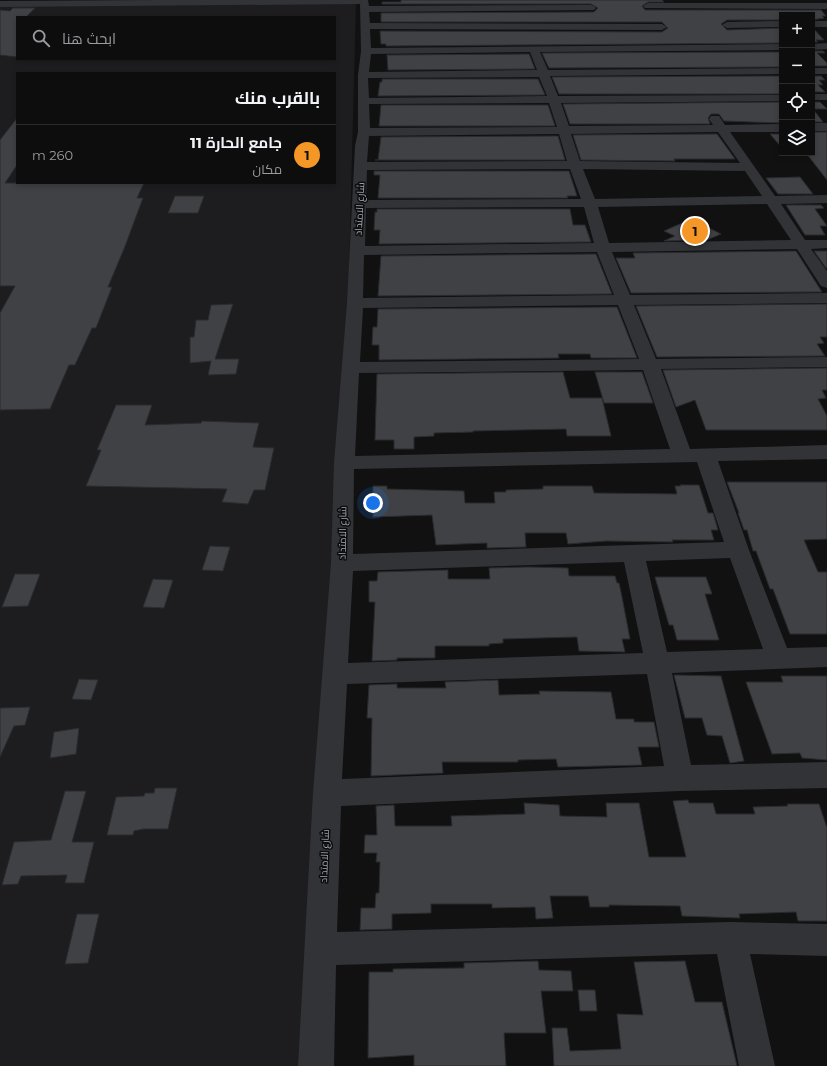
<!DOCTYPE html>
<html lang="ar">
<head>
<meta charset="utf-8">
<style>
	:root { --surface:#0d0d0e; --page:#1b1b1c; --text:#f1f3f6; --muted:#9a9c9e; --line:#2d2d2e; --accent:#f49727 }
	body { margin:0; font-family:Montserrat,Cairo,sans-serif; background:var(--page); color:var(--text); direction:rtl }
	.controls { position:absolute; right:12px; top:12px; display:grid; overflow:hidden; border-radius:0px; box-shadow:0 2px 6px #0003 }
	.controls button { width:36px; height:36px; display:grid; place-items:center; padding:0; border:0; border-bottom:1px solid var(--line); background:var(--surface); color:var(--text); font:20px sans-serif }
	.you { position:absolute; left:373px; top:503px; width:14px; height:14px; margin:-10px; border:3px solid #fff; border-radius:50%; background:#1a73e8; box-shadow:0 0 0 6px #1a73e833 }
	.badge { display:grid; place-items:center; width:26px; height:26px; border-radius:50%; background:var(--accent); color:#111; font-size:13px; font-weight:700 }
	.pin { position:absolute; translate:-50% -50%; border:2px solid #fff; box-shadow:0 1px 4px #0006 }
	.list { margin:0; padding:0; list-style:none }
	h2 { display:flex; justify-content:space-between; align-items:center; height:52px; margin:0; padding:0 16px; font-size:17px }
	h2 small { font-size:13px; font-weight:400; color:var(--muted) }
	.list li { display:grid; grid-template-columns:26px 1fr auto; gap:12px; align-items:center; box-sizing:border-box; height:60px; padding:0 16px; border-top:1px solid var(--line) }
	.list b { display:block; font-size:15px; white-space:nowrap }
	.list p { margin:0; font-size:13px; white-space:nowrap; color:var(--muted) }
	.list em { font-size:13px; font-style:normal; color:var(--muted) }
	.icon { flex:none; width:22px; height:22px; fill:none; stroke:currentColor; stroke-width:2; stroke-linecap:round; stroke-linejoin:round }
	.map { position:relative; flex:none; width:827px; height:1066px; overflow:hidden; direction:ltr }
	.search { position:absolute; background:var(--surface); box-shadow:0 2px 6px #0003; left:16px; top:16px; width:320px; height:44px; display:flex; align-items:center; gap:10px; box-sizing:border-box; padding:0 14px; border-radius:0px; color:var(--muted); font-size:15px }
	.panel { position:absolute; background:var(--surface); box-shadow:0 2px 6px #0003; left:16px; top:72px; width:320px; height:112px; border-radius:0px; direction:rtl }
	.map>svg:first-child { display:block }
	.built { fill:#1d1d1f; fill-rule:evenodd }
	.building { fill:#3f4145; stroke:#2a2b2e }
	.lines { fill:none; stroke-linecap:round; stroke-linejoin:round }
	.minor { fill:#323337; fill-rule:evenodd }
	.labels { text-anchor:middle; stroke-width:3; stroke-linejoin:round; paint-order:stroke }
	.street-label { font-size:10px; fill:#a1a9b3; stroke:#0c0c0d }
</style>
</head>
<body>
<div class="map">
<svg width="827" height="1066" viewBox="0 0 827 1066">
	<rect width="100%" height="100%" fill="#111112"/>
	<path class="built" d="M356 2 344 463 313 1066H0V5ZM17 17H335V59H17ZM17 73H335V183H17Z"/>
	<g class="building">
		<path d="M401 0H662L664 2H648L642 6 645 10H821L826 16H822L824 18 812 20V15H782V20H727L721 24 727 30 782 28V43L386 46V44H381L380 31 662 32 668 28 662 22H381V13L594 12 598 8 591 4H382V2H401Z"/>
		<path d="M13 8H35L26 17H17V57L0 55V10L10 11Z"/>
		<path d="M812 28H813L824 40H816L818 42H812Z"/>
		<path d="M812 51H823L825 53H817L827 63V66H812Z"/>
		<path d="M782 52V67L549 68 542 53Z"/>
		<path d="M529 54 535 69 388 70 387 55Z"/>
		<path d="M782 76V94H559L552 77Z"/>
		<path d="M812 76H821L825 80H819L823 85H818L825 92H812Z"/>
		<path d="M382 79H538L545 95 378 96 380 82H382Z"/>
		<path d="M782 102V123L724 121 719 114H711L708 118 710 124H570L563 104Z"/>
		<path d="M812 102H820L827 109H813L823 122H812Z"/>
		<path d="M381 105H548L555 126H379Z"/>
		<path d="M17 118V165L5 183H144L137 198H143L124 249 108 287H112L96 328H92L75 365H69L50 409 0 410V313L15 286H0V140Z"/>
		<path d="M812 132H827V180L806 153H812Z"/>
		<path d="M717 134 735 159H674L675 161 581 160 573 135Z"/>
		<path d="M770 134H782V148Z"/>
		<path d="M558 136 565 160H375H378L381 137Z"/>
		<path d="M374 171H569L577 196H567L568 198H378L380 175H374Z"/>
		<path d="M800 177 813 194H778L766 178Z"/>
		<path d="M175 196H204L198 213H168Z"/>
		<path d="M786 205H821L824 208 815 209 827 226H820L825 235H805Z"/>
		<path d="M377 209H570L573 225H585L591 242 379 244 380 230H374L375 212H377Z"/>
		<path d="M691 219 721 234 707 240 664 241 675 236 664 231Z"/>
		<path d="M796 251 822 292 631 293 616 258H635L633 253Z"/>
		<path d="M814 251H827V268H826Z"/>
		<path d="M596 254 612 294 378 296 381 256Z"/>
		<path d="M233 304 215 359H239L236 374 208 375 211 361 190 363V337H194L196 320H208L211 305Z"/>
		<path d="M827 304V337H820L824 343 817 344 825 356 657 357 636 306Z"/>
		<path d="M617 307 637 358H591L590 354H558L559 358 379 360V345H372L373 327H377L378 309Z"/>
		<path d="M827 368V390H822L826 398 818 399 827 416V430H706L695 400 676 407 663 370Z"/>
		<path d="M563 372 570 398H602L611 436H567L566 429 473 431V432L434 433V436L414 437V449H394V440H375L377 374Z"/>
		<path d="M595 372H642L653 403H604Z"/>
		<path d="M116 405H152L145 425 201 423 202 421 259 423 253 447 274 448 265 490H254L248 504 222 502 227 489 86 486 101 450H97Z"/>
		<path d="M727 482H827V539L804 540 818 572H827V634H790L773 589H770L756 551H753L747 530H744L738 513H739Z"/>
		<path d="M680 485H699L708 513H713L718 530H711L714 540H672L673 542 606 541 568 544 566 533H525L526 547 487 548V543L436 545 432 515 373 517V486H387V489L464 491 465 503H495L494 492H506V490L543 489V486H592L594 493 677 494 675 486H681Z"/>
		<path d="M210 546 230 547 223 571 202 570Z"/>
		<path d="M528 567 568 568 569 576H615L617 583H619L622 597 630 639H622L625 652 579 651 577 637 503 639V643L489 644V646H435V658H397V660L372 661 375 602H369V581H377L378 572 448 570V579H490L489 568Z"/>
		<path d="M15 574H40L28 606 2 607Z"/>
		<path d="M655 577H706L712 594H705L719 640H677L673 625H669Z"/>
		<path d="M153 579 173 580 164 608 143 607Z"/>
		<path d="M674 675 721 676 744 761 730 763 722 736 707 735 702 718H685Z"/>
		<path d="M781 676H827V760L802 758 800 753 772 754 746 682H783Z"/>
		<path d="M79 679 98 680 91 700 72 699Z"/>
		<path d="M498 680 499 695 540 694 539 691 611 692 616 719H634V722H654L659 747H638L642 765 558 767 556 759 518 760V762H442L443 773 371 776 372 718H367L369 685 397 684V688H446L445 682Z"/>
		<path d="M30 707 25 725 14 726 0 757V708Z"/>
		<path d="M79 728 76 754 50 758 54 732Z"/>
		<path d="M155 788H177L168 829H143L134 831 133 835H107L116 797 144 796 145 793H154Z"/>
		<path d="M65 791H86L72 842H94L84 883H65L67 875 21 876 18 884 2 885 14 842 51 840Z"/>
		<path d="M688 800 689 803H713L716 814H755L753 807 788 806 787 804H819L827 828V921H798L796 912 739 914 740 918 682 916 680 906 609 905V907H590L588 896H550L553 918 536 919 535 907 492 908V904H431V913L392 914V929L360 930 361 908H375L376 893H379L380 862H376L377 853H364L365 835H377L376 806 394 805 395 826H452L451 816 525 814 524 803 559 805 560 816 607 817 606 803H639L649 857H686L673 801Z"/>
		<path d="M77 914H99L88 963 65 964Z"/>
		<path d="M538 961 539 970 571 971 573 991H541L546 1033H504L506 1066H414V1055L368 1058 369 972H393V969L464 968V963Z"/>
		<path d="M685 961 695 1002H722L737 1066H554L552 1028H567L570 1051 621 1049 617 1014 643 1015 634 962Z"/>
		<path d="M578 990H595L597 1011H580Z"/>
	</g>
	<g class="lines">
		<g class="minor">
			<path d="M159 0H368L369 6 591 5 594 6 596 8 594 10 369 12 370 23 662 24 667 27 662 30 370 29 371 48 782 44V50L540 52 548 70 782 68V74L550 76 558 96 782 95V101L561 103 569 126 713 125 709 119 711 116H719L725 125 782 124V132H730L775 196 827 195V203L781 204 805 240H827V248L811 249 827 271V288L821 286 797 249 612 252 630 295 827 293V303L634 305 656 359 827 357V367L661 369 690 449 827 445V459L718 461 749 550 787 648 827 647V667L672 673 691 765 827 762V788L680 791 341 806 337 932 730 922 827 924V956L750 954 775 1066H739L717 954 336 965 334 1066H298L313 793 331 563 334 463 347 303 355 146 358 132V75L361 51 360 4 0 7V1ZM530 52 537 70 369 72 371 54ZM539 77 547 96 369 98 368 78ZM549 103 557 127 370 128 369 104ZM718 132 740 163 580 161 571 134ZM559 134 567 161 367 162 369 136ZM570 169 581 199 366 200 367 170ZM583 169 745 171 762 196 595 199ZM767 204 791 240 609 243 598 207ZM584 207 594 243 365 246 366 208ZM597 252 614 295 363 298 364 255ZM618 305 639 359 360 362 363 308ZM643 370 670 449 355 456 359 373ZM697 462 724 542 353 554 354 469ZM730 558 763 649 667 652 646 561ZM624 562 643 653 348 663 353 571ZM647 674 664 766 342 779 347 684Z"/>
			<path d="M648 3H827V9L645 8 643 6Z"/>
			<path d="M782 21V27L727 28 722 25 727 22Z"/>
			<rect x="812" y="21" width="15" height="6"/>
			<path d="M827 43V49L812 50V44Z"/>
			<rect x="812" y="68" width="15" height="6"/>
			<rect x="812" y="94" width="15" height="6"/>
			<rect x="812" y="123" width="15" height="8"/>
		</g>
	</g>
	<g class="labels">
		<g class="street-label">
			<text transform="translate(359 209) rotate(-87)" y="4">شارع الامتداد</text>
			<text transform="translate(342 533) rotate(-89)" y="4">شارع الامتداد</text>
			<text transform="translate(324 856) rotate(-88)" y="4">شارع الامتداد</text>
		</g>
	</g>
</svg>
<div class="controls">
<button>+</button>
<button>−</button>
<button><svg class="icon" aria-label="locate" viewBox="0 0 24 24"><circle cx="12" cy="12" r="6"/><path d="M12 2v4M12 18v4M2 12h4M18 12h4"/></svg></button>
<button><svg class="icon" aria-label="layers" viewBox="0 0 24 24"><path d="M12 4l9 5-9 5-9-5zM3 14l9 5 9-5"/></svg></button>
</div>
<div class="you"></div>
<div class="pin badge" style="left:695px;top:231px">1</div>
<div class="search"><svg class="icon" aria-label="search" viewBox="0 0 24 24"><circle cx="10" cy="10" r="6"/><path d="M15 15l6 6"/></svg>ابحث هنا</div>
<section class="panel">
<h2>بالقرب منك<small></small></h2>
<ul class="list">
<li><span class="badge">1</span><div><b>جامع الحارة 11</b><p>مكان</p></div><em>260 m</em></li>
</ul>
</section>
</div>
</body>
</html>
